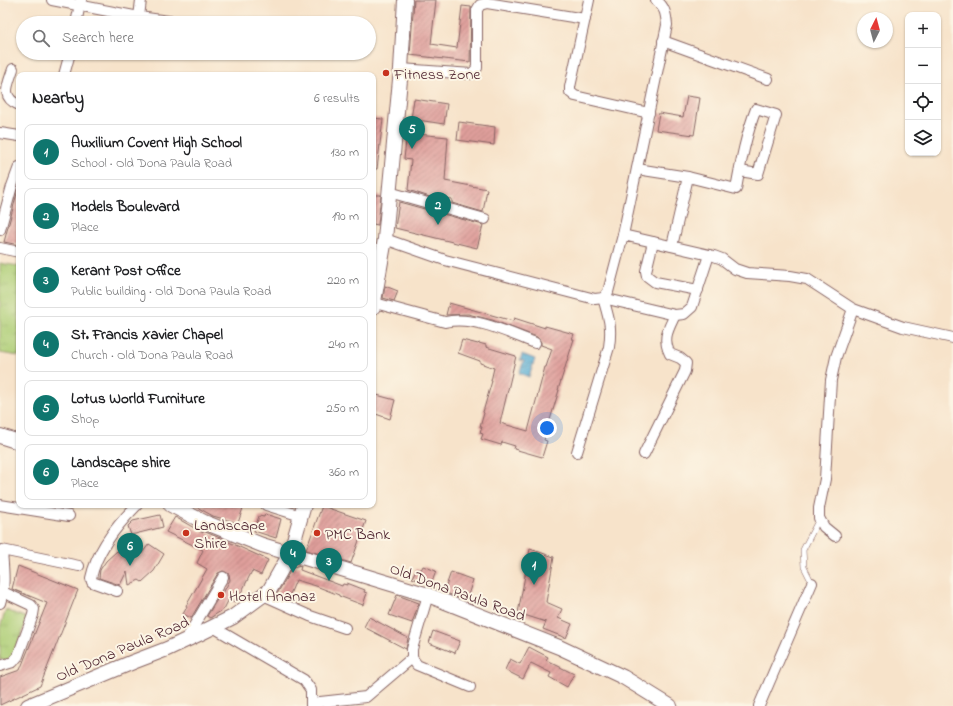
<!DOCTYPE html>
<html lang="en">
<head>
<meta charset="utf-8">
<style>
	:root { --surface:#fff; --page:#f2f2f2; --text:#202124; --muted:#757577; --line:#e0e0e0; --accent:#0f766e }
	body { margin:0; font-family:"Indie Flower",sans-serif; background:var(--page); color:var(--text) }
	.controls { position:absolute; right:12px; top:12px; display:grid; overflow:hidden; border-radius:8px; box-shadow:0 1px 3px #0004 }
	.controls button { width:36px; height:36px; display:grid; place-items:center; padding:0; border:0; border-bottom:1px solid var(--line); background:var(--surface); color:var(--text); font:20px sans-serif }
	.compass { position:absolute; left:857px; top:12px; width:36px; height:36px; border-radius:50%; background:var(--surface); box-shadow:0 1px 3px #0004; rotate:6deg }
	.you { position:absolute; left:547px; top:428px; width:14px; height:14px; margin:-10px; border:3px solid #fff; border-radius:50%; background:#1a73e8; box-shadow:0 0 0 6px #1a73e833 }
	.badge { display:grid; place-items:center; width:26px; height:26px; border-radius:50%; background:var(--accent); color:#fff; font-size:13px; font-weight:700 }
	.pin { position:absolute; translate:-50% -33px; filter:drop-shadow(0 1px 2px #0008) }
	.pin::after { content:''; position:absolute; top:21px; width:14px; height:12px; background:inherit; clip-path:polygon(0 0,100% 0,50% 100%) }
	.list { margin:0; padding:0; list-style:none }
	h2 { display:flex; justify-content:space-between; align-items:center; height:52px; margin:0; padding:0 16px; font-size:17px }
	h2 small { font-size:13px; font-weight:400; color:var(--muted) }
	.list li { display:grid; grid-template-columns:26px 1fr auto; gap:12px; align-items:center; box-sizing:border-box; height:56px; margin:0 8px 8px; padding:0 8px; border:1px solid var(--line); border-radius:8px }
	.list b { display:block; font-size:15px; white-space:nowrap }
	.list p { margin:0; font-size:13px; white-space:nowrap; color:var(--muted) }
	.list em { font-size:13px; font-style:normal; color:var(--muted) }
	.icon { flex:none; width:22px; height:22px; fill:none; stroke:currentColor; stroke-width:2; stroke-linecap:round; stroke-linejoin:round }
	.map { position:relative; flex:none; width:953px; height:706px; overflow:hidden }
	.search { position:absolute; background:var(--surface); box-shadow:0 1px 3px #0004; left:16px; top:16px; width:360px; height:44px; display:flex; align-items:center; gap:10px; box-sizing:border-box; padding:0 14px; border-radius:22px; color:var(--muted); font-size:15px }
	.panel { position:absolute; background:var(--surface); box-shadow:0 1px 3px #0004; left:16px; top:72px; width:360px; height:436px; border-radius:8px }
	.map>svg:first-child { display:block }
	.grass { fill:url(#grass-tufts); stroke:#7c7650 }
	.water { fill:url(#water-waves); stroke:#50667f }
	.building { fill:url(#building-hatch) }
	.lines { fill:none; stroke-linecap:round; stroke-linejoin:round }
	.lane-casing { stroke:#876463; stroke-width:6 }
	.street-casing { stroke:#876463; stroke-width:12 }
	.secondary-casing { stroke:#876463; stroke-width:16 }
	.lane { stroke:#fff; stroke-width:5 }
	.street { stroke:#fff; stroke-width:10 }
	.secondary { stroke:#fff; stroke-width:14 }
	.poi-dot { fill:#c8321e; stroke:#fcf5e5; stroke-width:1.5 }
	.labels { text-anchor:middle; stroke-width:4; stroke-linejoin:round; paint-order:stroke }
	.poi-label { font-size:16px; fill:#4a1f2b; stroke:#fcf5e5; text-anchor:start }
	.street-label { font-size:16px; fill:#4a1f2b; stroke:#fcf5e5 }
</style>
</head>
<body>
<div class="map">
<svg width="953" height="706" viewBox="0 0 953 706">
	<defs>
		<pattern id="grass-tufts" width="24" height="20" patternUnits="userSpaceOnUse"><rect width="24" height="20" fill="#adce76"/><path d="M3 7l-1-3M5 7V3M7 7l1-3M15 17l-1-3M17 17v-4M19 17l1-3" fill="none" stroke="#96b066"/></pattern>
		<pattern id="water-waves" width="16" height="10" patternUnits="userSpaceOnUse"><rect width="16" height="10" fill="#56acd3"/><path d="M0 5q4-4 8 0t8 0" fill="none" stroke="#498bab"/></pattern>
		<pattern id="building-hatch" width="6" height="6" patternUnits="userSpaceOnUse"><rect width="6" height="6" fill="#df9f9b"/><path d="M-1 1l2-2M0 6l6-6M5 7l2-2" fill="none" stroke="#b7817f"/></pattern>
	</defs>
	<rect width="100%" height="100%" fill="#fcf5e5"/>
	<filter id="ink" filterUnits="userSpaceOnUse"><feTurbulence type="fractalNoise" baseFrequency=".025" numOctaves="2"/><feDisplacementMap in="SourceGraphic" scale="8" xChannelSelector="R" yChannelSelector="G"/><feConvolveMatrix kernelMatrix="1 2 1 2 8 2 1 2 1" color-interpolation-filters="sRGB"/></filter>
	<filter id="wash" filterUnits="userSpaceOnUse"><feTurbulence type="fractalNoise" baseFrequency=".012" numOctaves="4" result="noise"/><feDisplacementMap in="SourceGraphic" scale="16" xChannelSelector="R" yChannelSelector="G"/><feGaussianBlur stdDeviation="0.9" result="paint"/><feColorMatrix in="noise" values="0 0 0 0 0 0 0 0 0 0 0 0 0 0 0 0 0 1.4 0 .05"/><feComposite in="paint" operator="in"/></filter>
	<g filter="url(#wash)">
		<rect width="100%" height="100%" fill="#f7e3ca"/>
		<g class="grass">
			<path d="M0 263 19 266V356L0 353Z"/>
			<path d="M6 610 27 618 14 657 6 661 0 659V627Z"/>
		</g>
		<path class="water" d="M522 354 535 359 529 377 519 373 524 361 520 360Z"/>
		<g id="blocks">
			<g class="building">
				<path d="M414 0H436L431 44 457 48 462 6 471 7 470 62 410 55Z"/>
				<path d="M687 96 700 98 694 135 656 130 659 113 683 117Z"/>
				<path d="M414 99 447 104 444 124 411 119Z"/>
				<path d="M373 118 383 119 377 169H373Z"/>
				<path d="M459 122 495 127 494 145 457 140Z"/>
				<path d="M407 133 448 137 445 181 487 189 483 212 452 203V199L430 197 408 190 411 160 404 159Z"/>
				<path d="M19 186V245L4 242Z"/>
				<path d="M373 195H381L378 225 373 224Z"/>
				<path d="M399 202 483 225 477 248 395 228Z"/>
				<path d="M385 286 398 291 394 301 383 298Z"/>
				<path d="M449 303 513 321 514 318 545 328V326L574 334 572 339H574L558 390H559L544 440 547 441 542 457 514 449 515 446 502 442 501 445 481 439 483 434 480 433 482 427H480L484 413 483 412 492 381H491L494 368 480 363V361L458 353 462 340 478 344 479 343 486 345V347L516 356 500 423 528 431 545 367H546L552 349 541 345V342L537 337 492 320 468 314 446 315Z"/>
				<path d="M373 394 395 400 390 419 373 413Z"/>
				<path d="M193 505H234L243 508 238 523 213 516Z"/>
				<path d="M322 506 366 521 351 563 306 550Z"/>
				<path d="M265 514 281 519 276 538 254 531 259 516 264 517Z"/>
				<path d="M160 515 163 527 131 535 128 526 133 521Z"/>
				<path d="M175 517 203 533V531L220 538 268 560 261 575 252 571 237 601 236 600 235 602 229 599 224 609 210 618 207 616 218 598 220 599 230 580 229 574 223 571 218 573 191 618 183 614 187 607 186 606 207 569 197 563 203 550 166 532Z"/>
				<path d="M149 544 164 554 154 571 142 582 139 580 129 585 127 571 120 585 99 578 100 570 106 561 117 551 131 560 140 556Z"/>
				<path d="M530 549 554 557 546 602 562 609 558 618 572 624 566 638 543 629 546 622 518 613Z"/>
				<path d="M18 566 78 590 40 686 0 705V677L20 670 47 603 12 589Z"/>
				<path d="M301 566 300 570 342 586 343 584 347 585V583L365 590 364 592 367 593 363 605 339 596V595L316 586 296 580 288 599 277 594 292 568Z"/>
				<path d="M423 566 436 571 431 585 412 578 416 569 421 570Z"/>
				<path d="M451 572 473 580 466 601 444 592Z"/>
				<path d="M397 595 419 603 412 623 389 615Z"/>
				<path d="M369 617 408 638 406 649 364 627Z"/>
				<path d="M433 631 460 641 455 653 429 643Z"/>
				<path d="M529 647 548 657 546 660 574 674 567 687 549 677 551 673 531 663 523 679 505 670 510 659 520 664Z"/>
			</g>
		</g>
	</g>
	<g filter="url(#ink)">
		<use href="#blocks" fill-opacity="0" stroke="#876463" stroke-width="1"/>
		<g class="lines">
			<defs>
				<path id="lane" d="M812 583 804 567 803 550 819 519"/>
				<g id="street">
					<path d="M52 0 139 17 183 23"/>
					<path d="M589 0 570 87V92L575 96 649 113"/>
					<path d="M139 17 141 0"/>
					<path d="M76 23 81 0"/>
					<path d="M663 41 768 79"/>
					<path d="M13 69C8 85 0 97 19 105"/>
					<path d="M401 69 472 74 477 68V10L480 5 487 3 585 19"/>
					<path d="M64 75 70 53"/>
					<path d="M0 133 19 136"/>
					<path d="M637 169 688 177 736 189C741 161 746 135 756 109L776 115 758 174 740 171"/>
					<path d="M389 192 485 219"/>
					<path d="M0 230 12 186 19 167"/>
					<path d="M623 235 667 25C666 14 665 7 656 0"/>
					<path d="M385 239 445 260 595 299 603 298 608 292 623 235 714 256 722 259 735 269 747 273 790 276 807 279 853 309 903 327 953 338"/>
					<path d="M653 242 646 271 647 276 655 282 698 290"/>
					<path d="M672 246 688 177"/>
					<path d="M0 248 19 252"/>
					<path d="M375 303 445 322C473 315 509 333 535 343"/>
					<path d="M577 452 609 347C612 326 609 319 603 298L675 315 684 314 692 307 709 255"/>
					<path d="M644 454 685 371 686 363 680 358 670 354C662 338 668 330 675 315"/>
					<path d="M0 505 69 516"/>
					<path d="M266 505 301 516"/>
					<path d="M835 536 824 527 819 518V508L825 479 831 380 836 357 853 309"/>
					<path d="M117 591 92 582 91 578C97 550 117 525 137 505"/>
					<path d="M263 595 310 616 345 628"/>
					<path d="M428 595 412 649V658L417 665 470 687"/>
					<path d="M0 603C6 585 3 568 2 550L79 566"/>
					<path d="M213 627 304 680 311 690V706"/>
					<path d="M185 641 223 577"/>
					<path d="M0 666 13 662 18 656 33 615 34 609 31 605 3 592"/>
					<path d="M311 703 366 697 412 658"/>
					<path d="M759 706 812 583"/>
				</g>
				<g id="secondary">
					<path d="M373 307 385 239 401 69 405 0"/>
					<path d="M0 436 19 442"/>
					<path d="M171 505 204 522 262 545 428 595 559 647 623 677 670 706"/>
					<path d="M28 706 133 662 167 649 199 634 233 617 263 595 269 591 290 554 304 505"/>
				</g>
			</defs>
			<use href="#lane" class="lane-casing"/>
			<use href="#street" class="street-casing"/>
			<use href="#secondary" class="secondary-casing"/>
			<use href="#lane" class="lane"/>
			<use href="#street" class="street"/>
			<use href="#secondary" class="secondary"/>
		</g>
	</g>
	<g class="poi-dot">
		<circle cx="386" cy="73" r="4"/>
		<circle cx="186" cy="533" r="4"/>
		<circle cx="317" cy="533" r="4"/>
		<circle cx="221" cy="595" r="4"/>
	</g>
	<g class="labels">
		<g class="poi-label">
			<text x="394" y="79">Fitness Zone</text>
			<text x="194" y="530">Landscape<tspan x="194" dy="18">Shire</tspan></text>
			<text x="325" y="539">PMC Bank</text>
			<text x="229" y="601">Hotel Ananaz</text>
		</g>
		<g class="street-label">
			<text transform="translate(458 591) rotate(20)" y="6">Old Dona Paula Road</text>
			<text transform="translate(122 648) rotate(-23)" y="6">Old Dona Paula Road</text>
		</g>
	</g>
</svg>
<div class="controls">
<button>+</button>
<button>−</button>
<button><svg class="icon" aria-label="locate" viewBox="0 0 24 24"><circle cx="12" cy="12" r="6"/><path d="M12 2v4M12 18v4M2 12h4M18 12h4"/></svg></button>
<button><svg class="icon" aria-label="layers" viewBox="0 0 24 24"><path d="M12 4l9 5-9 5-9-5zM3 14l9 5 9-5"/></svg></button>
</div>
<svg class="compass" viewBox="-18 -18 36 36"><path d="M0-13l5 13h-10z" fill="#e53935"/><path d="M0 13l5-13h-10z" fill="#757577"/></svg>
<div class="you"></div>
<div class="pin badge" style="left:534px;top:585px">1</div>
<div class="pin badge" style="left:438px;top:225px">2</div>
<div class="pin badge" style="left:329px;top:581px">3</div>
<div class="pin badge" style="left:293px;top:573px">4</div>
<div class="pin badge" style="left:412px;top:149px">5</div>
<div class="pin badge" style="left:130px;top:566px">6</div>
<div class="search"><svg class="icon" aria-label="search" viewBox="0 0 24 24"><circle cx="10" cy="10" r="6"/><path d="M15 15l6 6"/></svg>Search here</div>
<section class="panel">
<h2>Nearby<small>6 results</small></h2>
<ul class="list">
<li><span class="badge">1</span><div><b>Auxilium Covent High School</b><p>School · Old Dona Paula Road</p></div><em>130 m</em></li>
<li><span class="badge">2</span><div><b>Models Boulevard</b><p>Place</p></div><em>190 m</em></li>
<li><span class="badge">3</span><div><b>Kerant Post Office</b><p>Public building · Old Dona Paula Road</p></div><em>220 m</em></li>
<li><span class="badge">4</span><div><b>St. Francis Xavier Chapel</b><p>Church · Old Dona Paula Road</p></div><em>240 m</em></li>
<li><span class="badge">5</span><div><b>Lotus World Furniture</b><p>Shop</p></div><em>250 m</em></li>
<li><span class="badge">6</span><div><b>Landscape shire</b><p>Place</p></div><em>360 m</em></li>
</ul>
</section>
</div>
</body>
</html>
